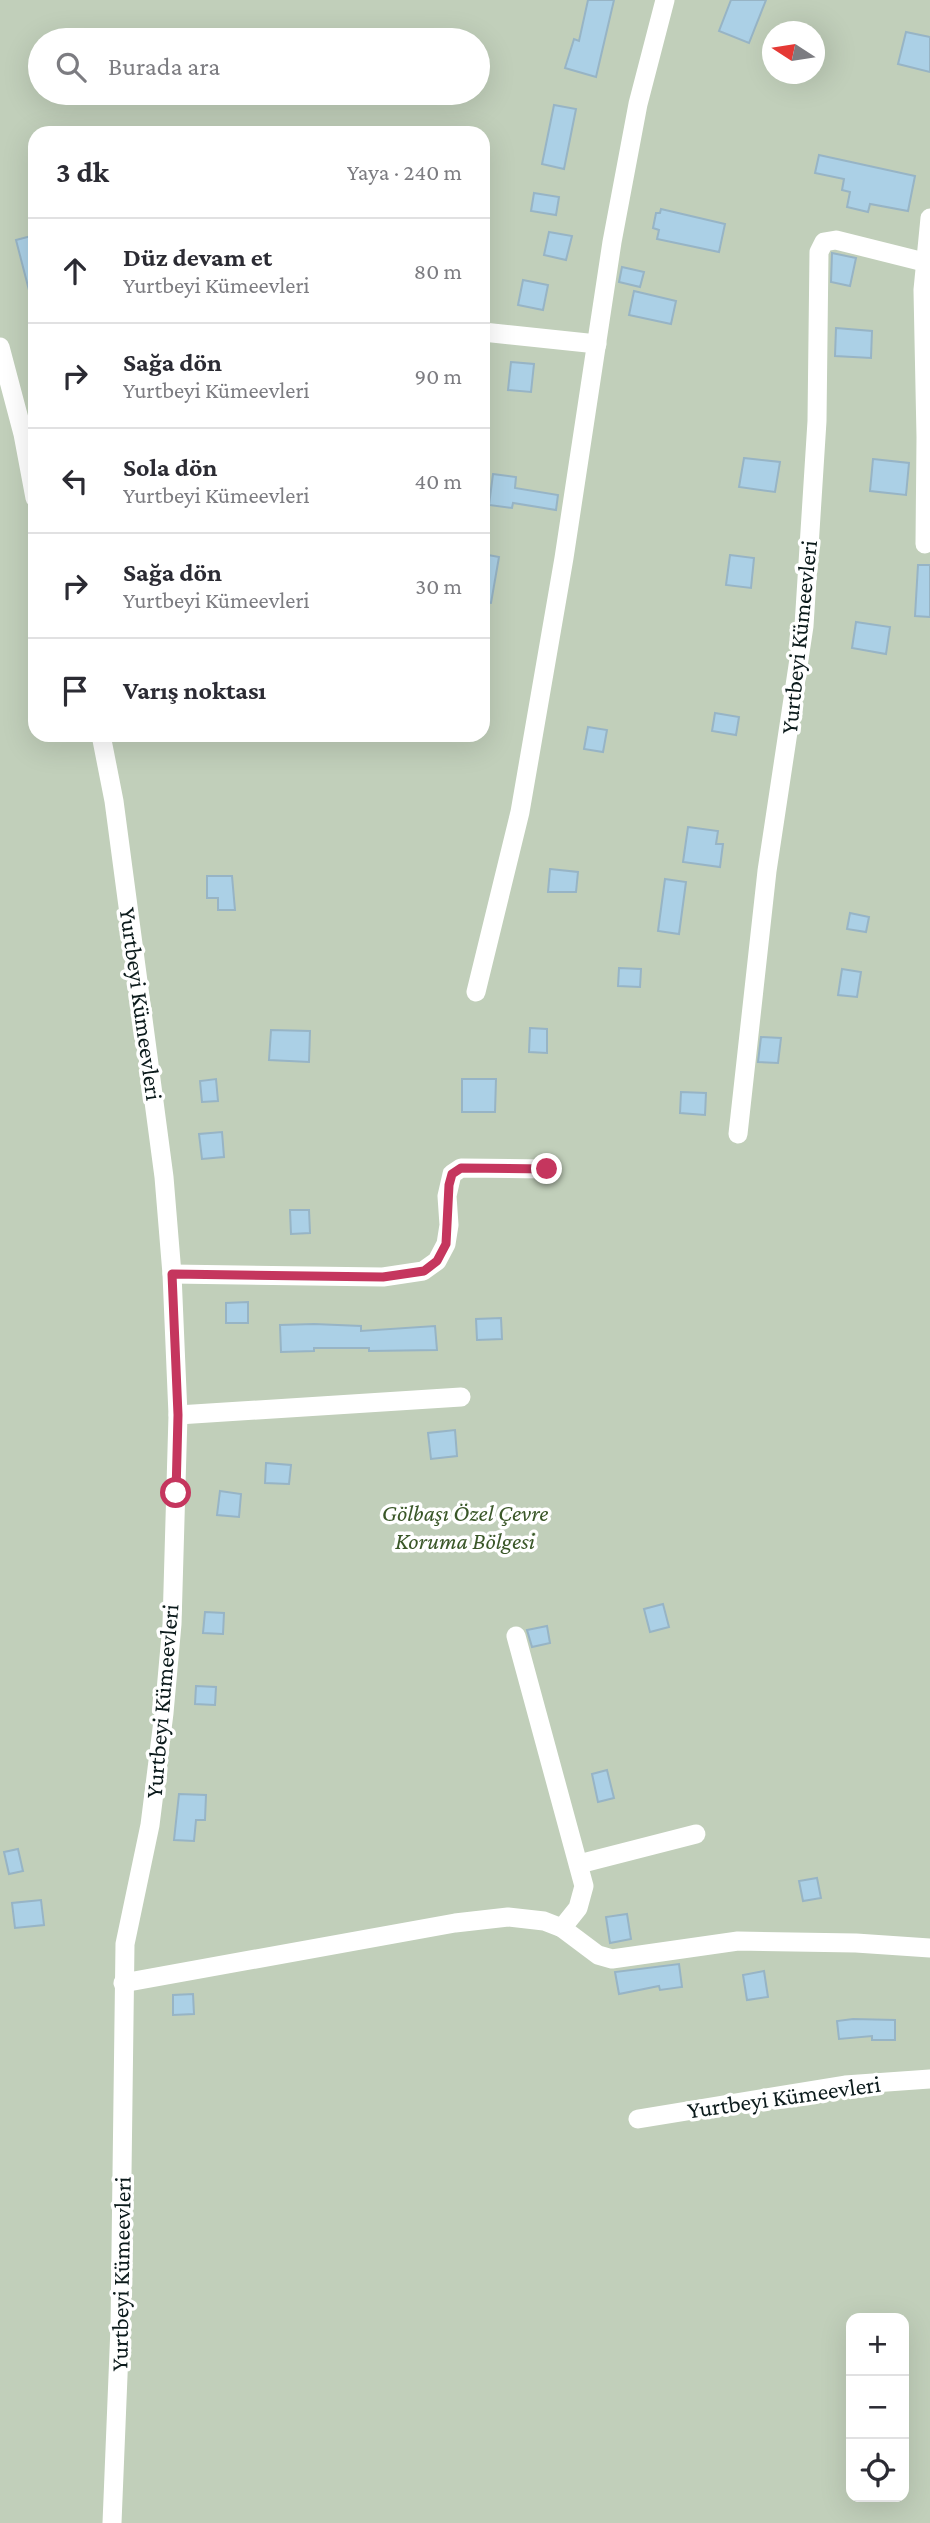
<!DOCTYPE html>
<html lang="tr">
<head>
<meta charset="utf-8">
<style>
	:root { --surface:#fff; --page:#f2f2f3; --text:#2b2b33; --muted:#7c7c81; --line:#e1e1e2 }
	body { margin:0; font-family:"Crimson Pro",serif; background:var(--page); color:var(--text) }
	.controls { position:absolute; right:21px; bottom:21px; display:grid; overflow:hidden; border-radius:14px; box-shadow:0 7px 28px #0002 }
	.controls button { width:63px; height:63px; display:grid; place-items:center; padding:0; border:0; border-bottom:2px solid var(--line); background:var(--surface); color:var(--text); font:35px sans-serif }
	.compass { position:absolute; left:762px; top:21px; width:63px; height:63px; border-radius:50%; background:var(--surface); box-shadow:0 7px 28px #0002; rotate:282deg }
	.stop { position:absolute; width:21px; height:21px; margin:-16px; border:5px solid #c5365e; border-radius:50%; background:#fff }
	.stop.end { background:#c5365e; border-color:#fff; box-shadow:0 2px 7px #0008 }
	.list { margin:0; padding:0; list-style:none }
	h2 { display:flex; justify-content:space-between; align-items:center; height:91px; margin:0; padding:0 28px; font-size:30px }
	h2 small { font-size:23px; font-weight:400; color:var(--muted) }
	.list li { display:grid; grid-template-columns:46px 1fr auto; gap:21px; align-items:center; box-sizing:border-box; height:105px; padding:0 28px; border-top:2px solid var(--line) }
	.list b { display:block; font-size:26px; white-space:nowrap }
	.list p { margin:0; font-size:23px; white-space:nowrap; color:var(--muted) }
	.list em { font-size:23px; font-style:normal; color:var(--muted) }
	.icon { flex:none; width:38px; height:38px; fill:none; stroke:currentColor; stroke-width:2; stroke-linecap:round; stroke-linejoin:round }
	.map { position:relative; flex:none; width:930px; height:2523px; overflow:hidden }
	.search { position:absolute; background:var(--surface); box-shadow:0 7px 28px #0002; left:28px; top:28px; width:462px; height:77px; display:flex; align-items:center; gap:18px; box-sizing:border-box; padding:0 24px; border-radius:38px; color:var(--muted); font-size:26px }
	.panel { position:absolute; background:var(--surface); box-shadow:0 7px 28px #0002; left:28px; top:126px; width:462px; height:616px; border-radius:21px }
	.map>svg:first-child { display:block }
	.green { fill:#c1cfba; fill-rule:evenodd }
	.building { fill:#abd0e6; stroke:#97b4c5; stroke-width:2 }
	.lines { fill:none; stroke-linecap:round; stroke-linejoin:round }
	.minor { stroke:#fff; stroke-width:19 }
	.route { stroke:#c5365e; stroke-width:9 }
	.labels { text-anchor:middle; stroke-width:7; stroke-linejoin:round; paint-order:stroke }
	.street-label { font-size:24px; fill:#0b1a1b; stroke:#fff }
	.park-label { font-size:24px; font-style:italic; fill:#3a5728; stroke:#fff }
</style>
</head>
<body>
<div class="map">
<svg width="930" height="2523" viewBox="0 0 930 2523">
	<rect width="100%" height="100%" fill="#c2e8ea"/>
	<path class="green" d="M0 0H930V2523H0ZM772 32H814V74H772ZM40 40H478V93H40ZM35 133H483V735H35ZM851 2318H904V2497H851Z"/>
	<g class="building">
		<path d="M588 0H614L596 77 565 68 574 39 579 41Z"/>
		<path d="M731 0H766L749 43 719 31Z"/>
		<path d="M906 32 930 37V72L898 64Z"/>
		<path d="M554 105 576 109 564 169 542 164Z"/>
		<path d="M819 155 915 176 908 211 870 204 868 212 847 207 850 192 842 190 844 179 815 173Z"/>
		<path d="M534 193 559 197 556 215 531 211Z"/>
		<path d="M661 209 725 224 719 252 657 239 659 230 653 228 656 213H660Z"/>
		<path d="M549 232 572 236 566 260 544 255Z"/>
		<path d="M35 235V293L30 294 16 240Z"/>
		<path d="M832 253 856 258 850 286 831 282Z"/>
		<path d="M622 267 644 272 640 287 619 282Z"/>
		<path d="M523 280 548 285 543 310 518 305Z"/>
		<path d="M634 291 676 301 671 324 629 315Z"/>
		<path d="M836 328 872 331 871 358 835 356Z"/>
		<path d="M511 362 534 364 531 392 508 390Z"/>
		<path d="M744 458 780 462 775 492 739 487Z"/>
		<path d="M873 459 909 463 906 495 870 491Z"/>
		<path d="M493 474 516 477 515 488 558 495 556 510 513 503 512 508 489 505Z"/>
		<path d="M483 554 499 557 491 603 483 602Z"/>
		<path d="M730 555 754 558 751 588 726 585Z"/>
		<path d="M918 565H930V617L915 616Z"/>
		<path d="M856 622 890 627 886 654 852 648Z"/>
		<path d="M715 713 739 717 736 735 712 731Z"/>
		<path d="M588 727 607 730 603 752 584 749Z"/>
		<path d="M688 827 718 831 716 844H723L720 867 683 862Z"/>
		<path d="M550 869 578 872 576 892H548Z"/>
		<path d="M207 876H232L235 910H218V898H207Z"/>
		<path d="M665 879 686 882 679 934 658 931Z"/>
		<path d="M850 913 869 917 866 932 847 929Z"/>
		<path d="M619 968 641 969 640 987 618 986Z"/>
		<path d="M842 969 861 972 857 997 838 995Z"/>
		<path d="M530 1028 547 1029V1053L529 1052Z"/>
		<path d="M271 1030 310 1031 309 1062 269 1060Z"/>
		<path d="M761 1037 781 1038 778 1063 758 1062Z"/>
		<path d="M216 1079 218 1101 202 1102 200 1081Z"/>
		<path d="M462 1079H496L495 1112H462Z"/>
		<path d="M681 1092 706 1093 705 1115 680 1113Z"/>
		<path d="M222 1132 224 1157 202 1159 199 1134Z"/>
		<path d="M290 1210H309L310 1233 291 1234Z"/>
		<path d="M248 1302V1323H226V1303Z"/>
		<path d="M501 1318 502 1339 477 1340 476 1319Z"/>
		<path d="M314 1324 361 1326V1331L435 1326 437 1350 369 1351V1348H314V1351L281 1352 280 1325Z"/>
		<path d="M455 1430 457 1456 431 1459 428 1433Z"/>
		<path d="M266 1463 291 1465 289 1484 265 1483Z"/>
		<path d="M220 1491 241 1494 239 1517 217 1515Z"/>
		<path d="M663 1604 669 1627 650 1632 644 1609Z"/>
		<path d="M205 1612 224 1613 223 1634 203 1633Z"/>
		<path d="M547 1626 550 1643 532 1647 527 1630Z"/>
		<path d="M196 1686 216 1687 215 1705 195 1704Z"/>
		<path d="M607 1770 614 1798 598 1802 592 1774Z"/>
		<path d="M179 1794 206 1795 205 1820H196L194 1841 174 1840Z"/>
		<path d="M18 1849 23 1871 9 1874 4 1852Z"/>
		<path d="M817 1878 821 1898 803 1901 799 1881Z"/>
		<path d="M41 1900 44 1925 15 1928 12 1903Z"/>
		<path d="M627 1914 631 1939 610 1943 606 1917Z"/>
		<path d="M679 1964 682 1987 660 1990 659 1986 619 1994 615 1972Z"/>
		<path d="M764 1971 768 1997 747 2000 743 1975Z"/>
		<path d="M193 1994 194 2014 173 2015V1995Z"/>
		<path d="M853 2019 895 2020V2040H872V2036L839 2039 837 2021Z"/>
	</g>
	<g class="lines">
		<g class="minor">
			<path d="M483 332 597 344"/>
			<path d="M0 347 23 434 35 498"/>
			<path d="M925 544 926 437 923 290 930 218"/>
			<path d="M101 735 114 801 164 1177 172 1274 178 1415 172 1624 164 1713 150 1825 125 1944 120 2327 112 2523"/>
			<path d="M476 992 520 812 564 558 612 242 638 104 665 0"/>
			<path d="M738 1134 767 871 804 626 817 421 819 252 824 242 836 240 924 262"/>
			<path d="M172 1274 383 1277 423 1271 437 1261 446 1244 449 1225 447 1196 452 1174 461 1168 547 1169"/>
			<path d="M178 1415 461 1397"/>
			<path d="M516 1636 584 1886 578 1908 562 1928"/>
			<path d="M579 1864 696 1834"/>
			<path d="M123 1983 455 1923 508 1917 544 1921 562 1928 598 1955 612 1959 738 1941 856 1943 930 1948"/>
			<path d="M638 2119 845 2085 930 2079"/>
		</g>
	</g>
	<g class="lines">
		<path class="route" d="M176 1493 178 1415 172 1274 383 1277 424 1271 437 1261 446 1244 449 1185 452 1174 461 1168 547 1169"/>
	</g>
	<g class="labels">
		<g class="street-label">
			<text transform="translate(799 637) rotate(-84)" y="8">Yurtbeyi Kümeevleri</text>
			<text transform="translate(141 1004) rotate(82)" y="8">Yurtbeyi Kümeevleri</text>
			<text transform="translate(162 1701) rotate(-85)" y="8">Yurtbeyi Kümeevleri</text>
			<text transform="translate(784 2097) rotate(-8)" y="8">Yurtbeyi Kümeevleri</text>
			<text transform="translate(121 2274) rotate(-89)" y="8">Yurtbeyi Kümeevleri</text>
		</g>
		<g class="park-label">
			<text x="465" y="1521">Gölbaşı Özel Çevre<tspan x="465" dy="28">Koruma Bölgesi</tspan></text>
		</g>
	</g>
</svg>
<div class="controls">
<button>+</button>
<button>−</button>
<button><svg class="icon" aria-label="locate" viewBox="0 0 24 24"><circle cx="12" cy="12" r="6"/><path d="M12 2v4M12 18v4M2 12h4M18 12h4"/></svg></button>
</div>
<svg class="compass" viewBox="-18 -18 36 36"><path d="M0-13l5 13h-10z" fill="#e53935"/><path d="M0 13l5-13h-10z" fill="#7c7c81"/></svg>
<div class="stop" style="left:176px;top:1493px"></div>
<div class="stop end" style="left:547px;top:1169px"></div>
<div class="search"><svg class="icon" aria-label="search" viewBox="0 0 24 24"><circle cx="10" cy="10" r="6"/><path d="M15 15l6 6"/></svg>Burada ara</div>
<section class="panel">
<h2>3 dk<small>Yaya · 240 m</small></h2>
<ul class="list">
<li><svg class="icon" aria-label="ahead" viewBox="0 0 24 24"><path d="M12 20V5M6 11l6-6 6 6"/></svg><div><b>Düz devam et</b><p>Yurtbeyi Kümeevleri</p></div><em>80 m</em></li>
<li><svg class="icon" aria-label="right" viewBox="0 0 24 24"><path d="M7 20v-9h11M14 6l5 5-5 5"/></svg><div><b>Sağa dön</b><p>Yurtbeyi Kümeevleri</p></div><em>90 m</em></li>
<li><svg class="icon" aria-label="left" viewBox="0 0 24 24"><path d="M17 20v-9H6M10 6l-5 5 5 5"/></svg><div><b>Sola dön</b><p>Yurtbeyi Kümeevleri</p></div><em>40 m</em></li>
<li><svg class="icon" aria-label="right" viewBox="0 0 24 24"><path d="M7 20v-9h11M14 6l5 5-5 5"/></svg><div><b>Sağa dön</b><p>Yurtbeyi Kümeevleri</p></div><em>30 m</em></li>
<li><svg class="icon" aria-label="arrive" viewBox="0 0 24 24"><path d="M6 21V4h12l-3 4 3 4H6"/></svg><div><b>Varış noktası</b></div></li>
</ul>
</section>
</div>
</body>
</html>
